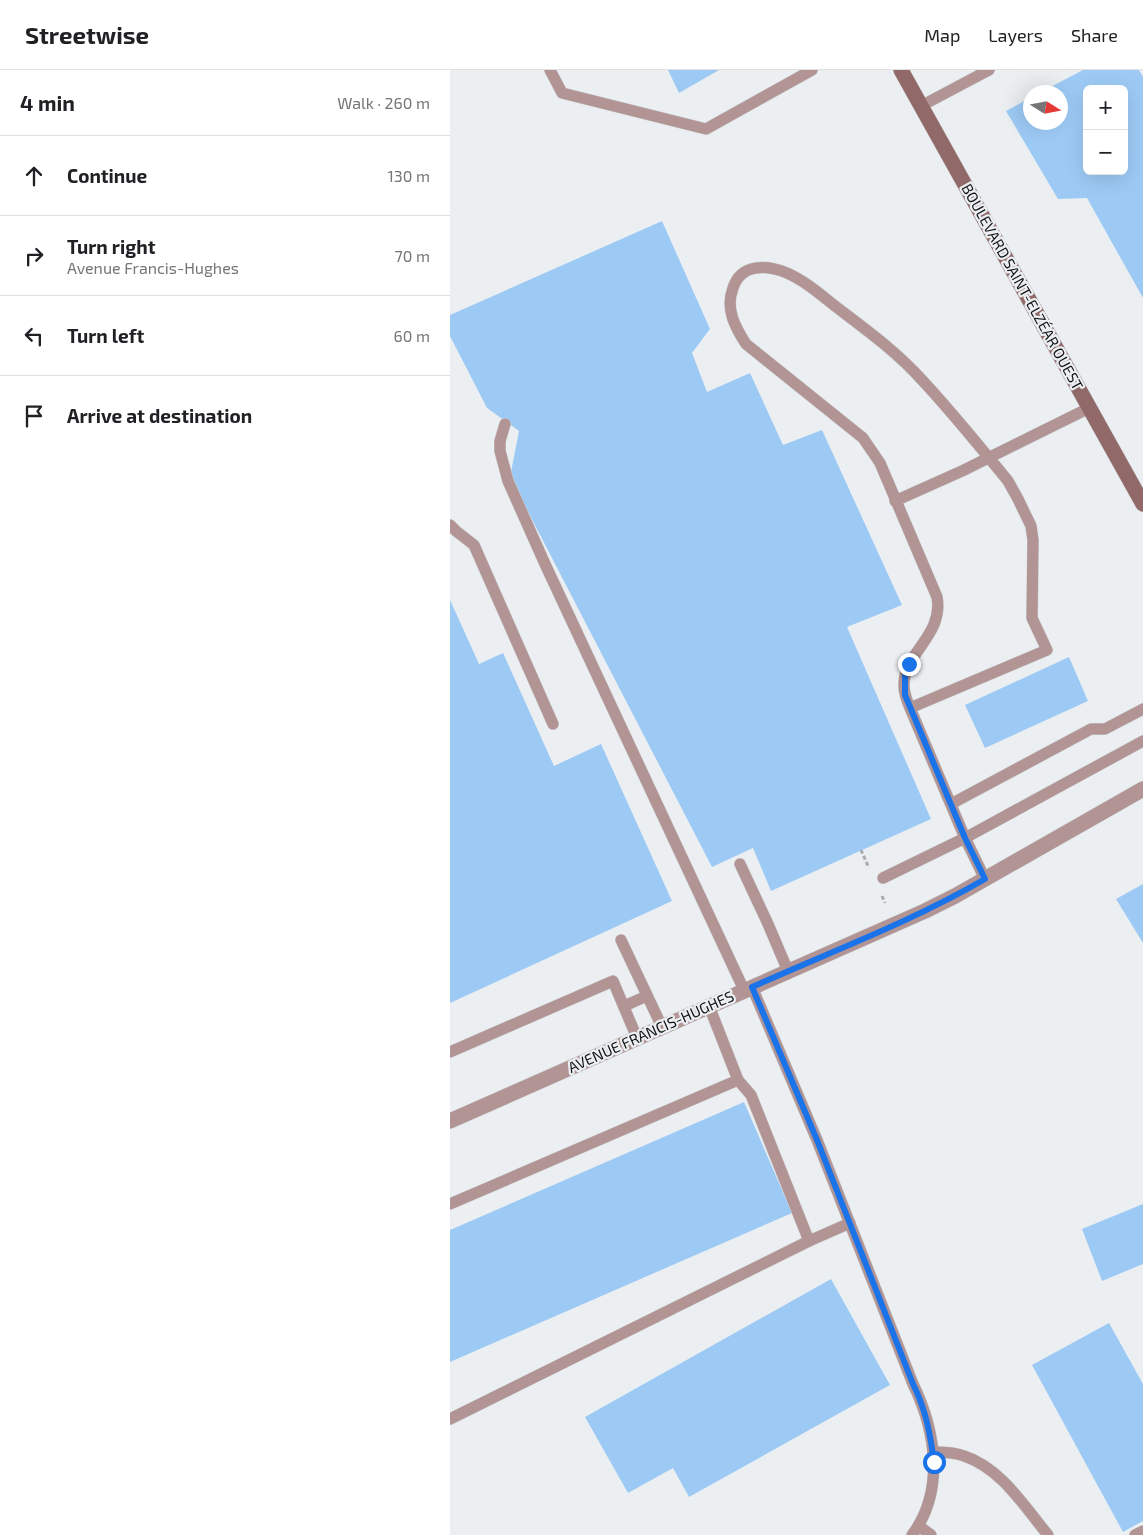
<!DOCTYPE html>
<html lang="en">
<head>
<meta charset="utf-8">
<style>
	:root { --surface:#fff; --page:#f2f2f2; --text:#202124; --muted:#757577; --line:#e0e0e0 }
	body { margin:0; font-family:"Exo 2",sans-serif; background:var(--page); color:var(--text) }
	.controls { position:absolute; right:15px; top:15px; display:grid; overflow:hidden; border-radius:8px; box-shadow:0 5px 20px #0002 }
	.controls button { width:45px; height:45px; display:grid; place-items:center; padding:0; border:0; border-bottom:1px solid var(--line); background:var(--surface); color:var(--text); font:25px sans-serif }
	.compass { position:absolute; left:573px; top:15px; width:45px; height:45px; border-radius:50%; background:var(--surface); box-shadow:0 5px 20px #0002; rotate:101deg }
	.stop { position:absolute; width:15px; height:15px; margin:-11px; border:4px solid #1a73e8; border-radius:50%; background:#fff }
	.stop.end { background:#1a73e8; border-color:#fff; box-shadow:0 1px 5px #0008 }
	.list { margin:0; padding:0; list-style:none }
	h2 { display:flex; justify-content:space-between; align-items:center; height:65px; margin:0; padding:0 20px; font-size:21px }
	h2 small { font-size:16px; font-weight:400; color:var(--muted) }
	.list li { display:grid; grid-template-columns:32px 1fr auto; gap:15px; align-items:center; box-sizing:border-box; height:80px; padding:0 20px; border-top:1px solid var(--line) }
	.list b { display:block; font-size:19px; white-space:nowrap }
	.list p { margin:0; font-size:16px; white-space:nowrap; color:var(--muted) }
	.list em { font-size:16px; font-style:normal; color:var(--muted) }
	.icon { flex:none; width:28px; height:28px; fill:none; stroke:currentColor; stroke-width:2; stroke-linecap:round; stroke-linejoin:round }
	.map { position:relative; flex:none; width:693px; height:1465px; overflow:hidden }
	header { display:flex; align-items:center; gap:30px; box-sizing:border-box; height:70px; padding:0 25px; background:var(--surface); border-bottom:1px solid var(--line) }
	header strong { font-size:24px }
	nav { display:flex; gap:28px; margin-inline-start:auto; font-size:18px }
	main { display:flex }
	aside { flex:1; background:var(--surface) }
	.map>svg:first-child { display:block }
	.building { fill:#9dcaf5; fill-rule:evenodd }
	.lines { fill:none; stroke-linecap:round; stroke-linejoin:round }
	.lane-casing { stroke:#c9cccf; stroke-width:12 }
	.street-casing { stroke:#c9cccf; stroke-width:16 }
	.secondary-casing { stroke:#c9cccf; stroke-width:16 }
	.path { stroke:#a9acae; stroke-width:3; stroke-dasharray:4 2.5; stroke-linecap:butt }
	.lane { stroke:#b19493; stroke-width:11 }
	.street { stroke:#b19493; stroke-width:15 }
	.secondary { stroke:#916968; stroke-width:15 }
	.route { stroke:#1a73e8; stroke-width:6 }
	.labels { text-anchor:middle; stroke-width:4.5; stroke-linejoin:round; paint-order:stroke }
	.street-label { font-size:15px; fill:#131415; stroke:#eceff2 }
</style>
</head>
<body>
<header>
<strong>Streetwise</strong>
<nav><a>Map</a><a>Layers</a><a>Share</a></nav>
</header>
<main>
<aside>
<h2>4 min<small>Walk · 260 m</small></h2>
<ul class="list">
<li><svg class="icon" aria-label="ahead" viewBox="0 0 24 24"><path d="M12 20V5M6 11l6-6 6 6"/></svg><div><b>Continue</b></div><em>130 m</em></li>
<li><svg class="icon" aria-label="right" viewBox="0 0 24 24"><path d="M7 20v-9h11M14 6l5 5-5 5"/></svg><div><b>Turn right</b><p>Avenue Francis-Hughes</p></div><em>70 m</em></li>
<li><svg class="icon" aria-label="left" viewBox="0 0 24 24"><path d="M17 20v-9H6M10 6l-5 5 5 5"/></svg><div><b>Turn left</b></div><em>60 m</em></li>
<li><svg class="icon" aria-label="arrive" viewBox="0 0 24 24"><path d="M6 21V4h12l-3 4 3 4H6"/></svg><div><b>Arrive at destination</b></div></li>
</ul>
</aside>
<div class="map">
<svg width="693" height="1465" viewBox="0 0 693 1465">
	<rect width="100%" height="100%" fill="#eceff2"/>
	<g class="building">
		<path d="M218 0H269L229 23Z"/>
		<path d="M633 0H689L693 7V228L637 128 608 129 556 41 580 28V52H610V22H591ZM637 19H674V101H637Z"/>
		<path d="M212 151 260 259 242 283 257 322 300 303 333 375 372 360 452 535 397 557 481 749 321 821 303 778 262 797 60 407 69 361 37 338 0 266V245Z"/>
		<path d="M0 530 29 594 53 583 104 696 151 674 222 831 0 933Z"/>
		<path d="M619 587 638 631 535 678 515 635Z"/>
		<path d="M693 814V873L666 829Z"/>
		<path d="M294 1032 342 1143 0 1292V1160Z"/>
		<path d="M693 1134V1194L652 1211 632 1159Z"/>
		<path d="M381 1209 440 1315 239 1427 223 1398 178 1423 135 1347Z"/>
		<path d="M659 1253 693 1314V1451L673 1462 582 1295Z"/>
	</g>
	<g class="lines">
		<defs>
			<g id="lane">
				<path d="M100 0 112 23 256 59 362 0"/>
				<path d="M471 36 539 0"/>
				<path d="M55 354 50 371V381L58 411 95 494 294 920"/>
				<path d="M445 431 512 401 639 338"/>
				<path d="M0 455 6 461 24 475 103 654"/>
				<path d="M460 638C457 631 454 624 454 616 453 583 494 566 487 527L430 393 413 368 296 274C285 257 275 239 283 218 291 193 317 195 337 203 355 211 370 224 385 236 415 259 446 281 472 310 502 342 530 377 558 411L568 429 581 456 583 470 582 548 597 580 460 638 515 768 693 671"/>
				<path d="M501 734 641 659H655L693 639"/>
				<path d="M290 794 318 854 338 901"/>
				<path d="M433 808 515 768 535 809"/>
				<path d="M171 870 212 957"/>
				<path d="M302 917 367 1070 463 1314C486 1361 495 1421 462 1465"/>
				<path d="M174 936 197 926"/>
				<path d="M259 936 288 1010 301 1025 359 1171 400 1153"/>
				<path d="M0 982 163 911 187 968"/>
				<path d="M0 1134 288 1010"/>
				<path d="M0 1349 359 1171"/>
				<path d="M483 1382C493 1382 504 1382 514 1386 551 1398 574 1436 598 1465"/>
				<path d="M469 1456 481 1465"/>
				<path d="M685 1465 693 1461"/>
			</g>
			<path id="street" d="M0 1051 475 841 505 826 693 719"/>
			<path id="secondary" d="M451 0 693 434"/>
		</defs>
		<use href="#lane" class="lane-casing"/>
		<use href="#street" class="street-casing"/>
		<use href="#secondary" class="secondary-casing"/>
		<g class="path">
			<path d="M411 780 419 798"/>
			<path d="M432 826 435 833"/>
		</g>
		<use href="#lane" class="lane"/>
		<use href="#street" class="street"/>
		<use href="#secondary" class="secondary"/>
	</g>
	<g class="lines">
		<path class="route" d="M459 594 455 606V625L515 768 535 809C461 852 380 882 302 917L367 1070 463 1314C476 1340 480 1363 484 1392"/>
	</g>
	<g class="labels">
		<g class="street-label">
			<text transform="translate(572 217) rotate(61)" y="5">BOULEVARD SAINT-ELZÉAR OUEST</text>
			<text transform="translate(201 962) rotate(-24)" y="5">AVENUE FRANCIS-HUGHES</text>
		</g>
	</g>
</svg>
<div class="controls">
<button>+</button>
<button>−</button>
</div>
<svg class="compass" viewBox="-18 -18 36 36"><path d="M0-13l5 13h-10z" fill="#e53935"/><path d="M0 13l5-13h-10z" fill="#757577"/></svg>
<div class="stop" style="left:484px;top:1392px"></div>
<div class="stop end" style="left:459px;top:594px"></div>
</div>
</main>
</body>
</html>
